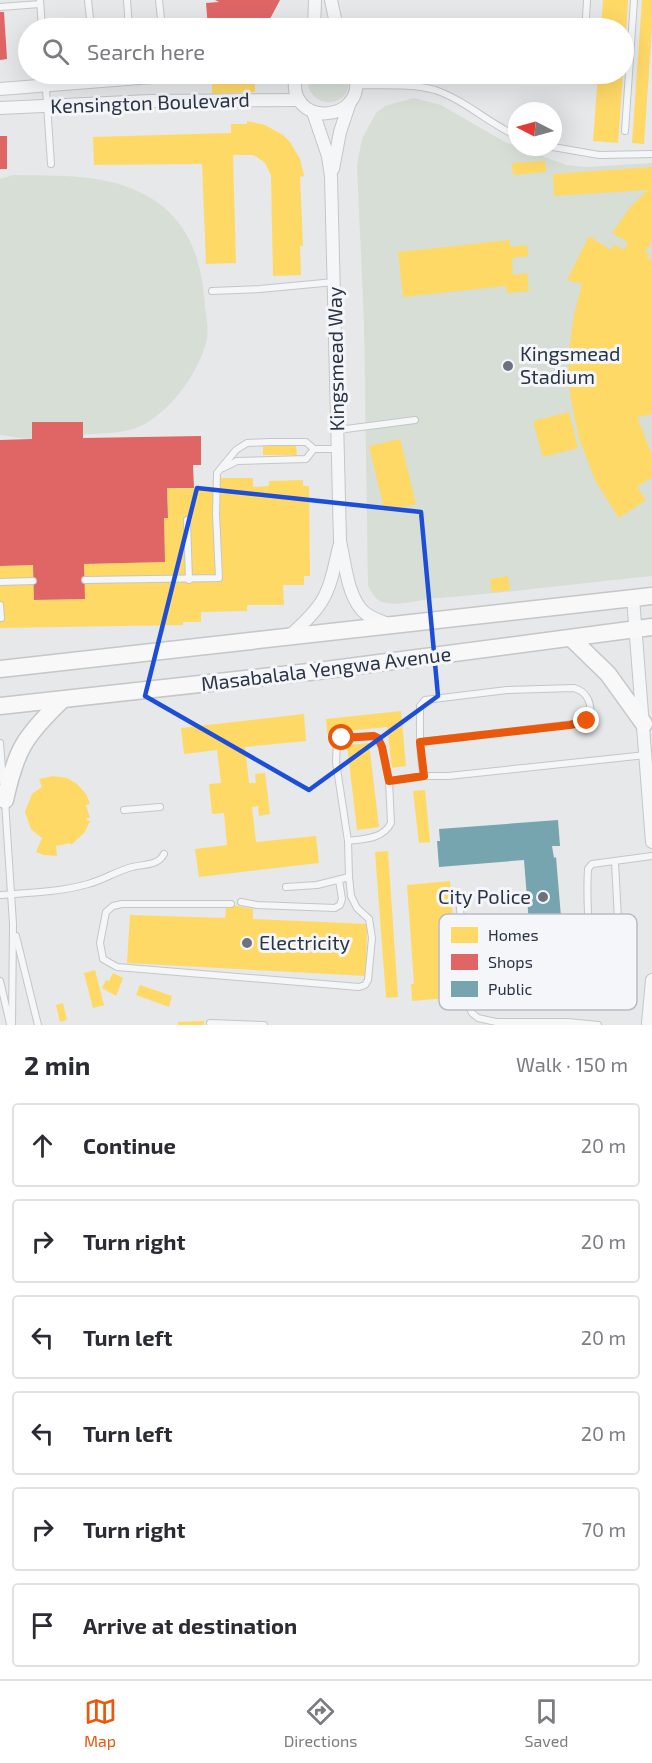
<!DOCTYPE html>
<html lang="en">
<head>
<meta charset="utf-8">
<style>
	:root { --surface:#fff; --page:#f7f7f7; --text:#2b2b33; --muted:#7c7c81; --line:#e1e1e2; --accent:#ea580c }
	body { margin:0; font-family:"Exo 2",sans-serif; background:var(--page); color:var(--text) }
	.compass { position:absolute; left:508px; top:102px; width:54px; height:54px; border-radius:50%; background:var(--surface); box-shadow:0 6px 24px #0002; rotate:276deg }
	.stop { position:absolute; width:18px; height:18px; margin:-14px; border:4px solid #ea580c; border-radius:50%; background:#fff }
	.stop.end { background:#ea580c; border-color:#fff; box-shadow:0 2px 6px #0008 }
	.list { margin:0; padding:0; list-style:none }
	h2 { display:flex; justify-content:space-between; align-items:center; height:78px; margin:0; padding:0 24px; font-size:26px }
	h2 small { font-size:20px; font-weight:400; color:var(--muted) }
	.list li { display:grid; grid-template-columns:39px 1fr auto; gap:18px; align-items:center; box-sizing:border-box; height:84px; margin:0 12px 12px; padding:0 12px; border:2px solid var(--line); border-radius:6px }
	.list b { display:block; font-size:22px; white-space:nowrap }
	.list em { font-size:20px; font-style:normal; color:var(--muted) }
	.icon { flex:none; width:33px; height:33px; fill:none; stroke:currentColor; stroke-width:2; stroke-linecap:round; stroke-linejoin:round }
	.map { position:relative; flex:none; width:652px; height:1025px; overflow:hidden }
	.search { position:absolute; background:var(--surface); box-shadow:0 6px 24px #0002; left:18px; right:18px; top:18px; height:66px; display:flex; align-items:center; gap:15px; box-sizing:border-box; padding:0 21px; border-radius:33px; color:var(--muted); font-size:22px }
	.sheet { height:654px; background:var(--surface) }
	nav { display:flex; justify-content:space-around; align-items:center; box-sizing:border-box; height:84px; border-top:2px solid var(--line); background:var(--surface); font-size:16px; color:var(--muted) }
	nav a { display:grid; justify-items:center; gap:3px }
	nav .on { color:var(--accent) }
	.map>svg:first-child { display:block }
	.green { fill:#d6ded6 }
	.homes { fill:#ffd966 }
	.shops { fill:#e06666 }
	.public { fill:#76a5af }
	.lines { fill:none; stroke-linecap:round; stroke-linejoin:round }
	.lane-casing { stroke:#c4c6c8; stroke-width:8 }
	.street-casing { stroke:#c4c6c8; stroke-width:14 }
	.secondary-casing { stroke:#c4c6c8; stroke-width:19 }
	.lane { stroke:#f5f6f7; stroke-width:6 }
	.street { stroke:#f5f6f7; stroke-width:12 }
	.secondary { stroke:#f8f8f8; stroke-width:16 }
	.route { stroke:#ea580c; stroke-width:8 }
	.marked { fill:none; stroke:#1d4ed8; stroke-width:4.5; stroke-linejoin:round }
	.poi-dot { fill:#6c737f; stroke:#f4f6f9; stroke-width:2 }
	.labels { text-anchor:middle; stroke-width:6; stroke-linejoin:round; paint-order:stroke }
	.street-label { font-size:20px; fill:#2b3445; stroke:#f4f6f9 }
	.poi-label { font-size:20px; fill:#2b3445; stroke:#f4f6f9; text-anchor:start }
	.key { fill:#f4f6f9; stroke:#b8bcc3; stroke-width:1.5 }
	.key-label { font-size:16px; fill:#2b3445 }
</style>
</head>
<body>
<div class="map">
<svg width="652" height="1025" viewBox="0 0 652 1025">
	<rect width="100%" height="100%" fill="#e6e8ea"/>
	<g class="green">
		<path d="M308 74H348C356 111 303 112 308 74Z"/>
		<path d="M414 98 441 105 505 142 566 165 586 167 652 163V576C580 583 509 593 437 598 421 599 402 606 386 603 377 602 371 593 368 585L364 322 357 165 362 139 376 113 385 106Z"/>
		<path d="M13 175C58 176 107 173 147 196 190 220 202 261 205 307 206 317 209 329 207 339 199 371 176 404 148 422 126 436 101 432 77 435 62 436 46 439 32 439 21 439 10 436 0 435V179Z"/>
	</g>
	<g class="homes">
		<path d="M603 0H628L626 31H624V28H601Z"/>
		<path d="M642 0H652V28L644 144 632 143Z"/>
		<path d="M598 74H623L618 143 593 141Z"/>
		<path d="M255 79V92L212 94V81Z"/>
		<path d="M247 121 265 125 283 135 290 142 300 159 304 176 300 177 303 246H300L301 275 273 276 271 175 265 163 257 157 252 155H233L236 263 206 264 202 164 94 165 93 137 231 133V124H247Z"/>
		<path d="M545 161 546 172 513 175 512 163Z"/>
		<path d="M652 167V241L645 252 650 254 647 258 652 260V414L637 417 652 455V477L637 487 646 500 619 518 596 482 579 438 573 410 569 387V351L574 315 582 284 567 280 589 236 611 250 614 244 624 250 628 242 612 233 631 206 648 190 554 196 553 174Z"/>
		<path d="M510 240V247L527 245 528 256 512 258 513 275 527 273 529 291 507 293 506 286 403 297 398 252Z"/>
		<path d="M569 412 578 448 543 457 533 421Z"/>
		<path d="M400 439 416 504 385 512 369 446Z"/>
		<path d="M263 445H296L297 455H263Z"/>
		<path d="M218 478H253V487L269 486V481L303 480V486H309L310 576H304V585H283L284 605H247V611L201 612V622H183V625L0 628V566L33 565 34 600 85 599 84 564 165 562 164 518H168L167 488 218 489Z"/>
		<path d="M508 576 510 590 492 592 490 579Z"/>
		<path d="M401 711 406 766 392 768 387 727 327 733 326 719Z"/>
		<path d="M304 714 306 741 245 747 249 783H256L255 774 265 773 270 814 259 816 258 806 252 807 256 842 316 836 319 863 199 877 195 849 227 845 224 813 212 814 209 784 221 783 217 750 184 754 181 728Z"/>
		<path d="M369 743 379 827 357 830 347 745Z"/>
		<path d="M53 776 67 778 77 784 86 794 90 804 86 805 90 818H87L86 820 90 821 85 832 71 845 70 843 56 846 57 856 44 855 36 852 42 838 31 829 25 812 32 794 42 787 39 779Z"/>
		<path d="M425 790 430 842 419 843 413 791Z"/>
		<path d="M388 851 398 997 386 998 375 852Z"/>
		<path d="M450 881 456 956 449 957 450 964 457 963 459 982 477 980 478 998 460 1000V997L412 1001 411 984H414L407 885Z"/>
		<path d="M232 905 253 909V919L367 924 366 976 127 963 130 915 225 918 226 908Z"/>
		<path d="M95 970 104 1005 93 1008 84 973Z"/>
		<path d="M113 973 123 978 116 996 102 988 106 980 109 981Z"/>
		<path d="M140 985 172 996 169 1007 136 995Z"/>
		<path d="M63 1003 67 1020 60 1022 56 1005Z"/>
		<path d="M204 1021V1025H178V1022Z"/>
	</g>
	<g class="shops">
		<path d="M215 0H280L271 17 261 28H208L206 3 219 2Z"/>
		<path d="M0 12H4L7 59 0 60Z"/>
		<rect x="0" y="136" width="7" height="33"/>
		<path d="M32 422H83V438L201 436V465H193L194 488H167L168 518H164L165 562 84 564 85 599 34 600 33 565 0 566V440L32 439Z"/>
	</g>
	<path class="public" d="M558 820 560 846H552L554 858 556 857 568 1001 491 1007 488 978 533 974 524 860 439 867 437 841H440L439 829Z"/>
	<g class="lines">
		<defs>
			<g id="lane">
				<path d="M40 0 42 28"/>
				<path d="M88 0 91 28"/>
				<path d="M127 0 129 28"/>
				<path d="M159 0 162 28"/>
				<path d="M587 0 586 17 588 28"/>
				<path d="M0 7 40 4"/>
				<path d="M45 74 51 164"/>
				<path d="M356 85C382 86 410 83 435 90 465 100 488 123 517 136"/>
				<path d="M625 131 634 0"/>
				<path d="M553 147 599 155 652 154"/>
				<path d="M212 291 260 289 334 282"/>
				<path d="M338 430 415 420"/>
				<path d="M223 468 237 461 306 459 314 449"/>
				<path d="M187 520 189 580"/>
				<path d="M85 580 219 578 216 514 217 473 236 450 247 443 270 442H306L314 449H338"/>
				<path d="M0 582 33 581"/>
				<path d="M0 605 1 618"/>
				<path d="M420 742 582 723 590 718C592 704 588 692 574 688L507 690 425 700 420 706C420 730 419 753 424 776H448L646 755"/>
				<path d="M0 743 3 782"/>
				<path d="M5 801 13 924 12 1025"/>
				<path d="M124 810 160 807"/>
				<path d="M348 841 336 762 337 741 342 738 373 736 378 738 382 747 389 781"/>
				<path d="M615 862 620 958C616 962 613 963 608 964 602 965 598 965 595 960 587 948 587 885 588 869L592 864 652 856"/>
				<path d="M286 887 317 885 349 877 348 841C364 839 383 839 391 823L389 781 424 776"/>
				<path d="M0 895C29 893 60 892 88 884 103 880 117 871 132 867 144 864 158 866 164 854"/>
				<path d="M459 897 468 1004 472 1013 478 1018 496 1022H568L598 1025"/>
				<path d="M241 902 257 905 335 908 340 905 342 899 339 880"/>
				<path d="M231 904H122L113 906 106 912 100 943 103 959 117 967 359 987 365 985 368 980 372 938 369 919 357 908 351 896 349 877"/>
				<path d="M16 936 38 1025"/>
				<path d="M0 981 10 1024"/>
				<path d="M210 1023 264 1025"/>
			</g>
			<g id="street">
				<path d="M331 0 337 28"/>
				<path d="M314 28 315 0"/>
				<path d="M296 74C284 129 368 124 355 74"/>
				<path d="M0 89 190 74"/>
				<path d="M0 108 150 101 299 100"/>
				<path d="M313 112 328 156 331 176 340 541C345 563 347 592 361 609 368 618 381 621 391 625"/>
				<path d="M333 169 340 132 350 102"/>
				<path d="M633 598 652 842"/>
				<path d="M288 637C326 604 328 596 339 547"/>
				<path d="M648 1023 652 980"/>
			</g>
			<g id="secondary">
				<path d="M571 638 608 674 644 724"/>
				<path d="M0 669 652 596"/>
				<path d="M0 706 318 671 652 627"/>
				<path d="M5 800C16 750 24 737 61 701"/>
			</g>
		</defs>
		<use href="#lane" class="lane-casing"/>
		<use href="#street" class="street-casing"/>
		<use href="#secondary" class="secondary-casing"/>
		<use href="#lane" class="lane"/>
		<use href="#street" class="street"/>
		<use href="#secondary" class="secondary"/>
	</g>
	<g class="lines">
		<path class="route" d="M342 738 374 736 378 738 382 747 389 781 424 776 420 742 570 725 587 721"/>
	</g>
	<path class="marked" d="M197 488 421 512 438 696 309 790 145 696Z"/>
	<g class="poi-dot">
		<circle cx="508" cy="366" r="6"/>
		<circle cx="543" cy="897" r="6"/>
		<circle cx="247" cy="943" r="6"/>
	</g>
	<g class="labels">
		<g class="street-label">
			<text transform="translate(150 103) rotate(-2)" y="7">Kensington Boulevard</text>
			<text transform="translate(336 359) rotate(-91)" y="7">Kingsmead Way</text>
			<text transform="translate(326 669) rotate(-7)" y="7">Masabalala Yengwa Avenue</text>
		</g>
		<g class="poi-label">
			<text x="520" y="361">Kingsmead<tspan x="520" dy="23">Stadium</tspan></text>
			<text x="531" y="904" text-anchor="end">City Police</text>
			<text x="259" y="950">Electricity</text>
		</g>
	</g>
	<rect x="439" y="914" width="198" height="96" rx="9" class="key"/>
	<rect x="451" y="927" width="27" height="16" fill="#ffd966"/>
	<rect x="451" y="954" width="27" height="16" fill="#e06666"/>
	<rect x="451" y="981" width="27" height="16" fill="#76a5af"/>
	<g class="key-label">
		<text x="488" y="941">Homes</text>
		<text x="488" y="968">Shops</text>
		<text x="488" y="995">Public</text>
	</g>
</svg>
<svg class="compass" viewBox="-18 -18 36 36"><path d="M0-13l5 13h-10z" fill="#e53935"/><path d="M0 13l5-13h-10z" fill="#7c7c81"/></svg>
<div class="stop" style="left:342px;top:738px"></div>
<div class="stop end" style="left:587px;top:721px"></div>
<div class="search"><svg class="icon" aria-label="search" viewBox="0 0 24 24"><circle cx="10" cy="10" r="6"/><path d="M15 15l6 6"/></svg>Search here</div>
</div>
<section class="sheet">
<h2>2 min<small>Walk · 150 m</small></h2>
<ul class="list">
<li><svg class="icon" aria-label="ahead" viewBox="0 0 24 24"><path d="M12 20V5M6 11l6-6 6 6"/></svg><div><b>Continue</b></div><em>20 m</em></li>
<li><svg class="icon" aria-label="right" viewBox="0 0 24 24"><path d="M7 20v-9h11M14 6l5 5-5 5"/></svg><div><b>Turn right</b></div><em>20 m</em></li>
<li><svg class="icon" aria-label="left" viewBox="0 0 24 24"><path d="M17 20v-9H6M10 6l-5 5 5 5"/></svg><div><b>Turn left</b></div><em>20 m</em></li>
<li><svg class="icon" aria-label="left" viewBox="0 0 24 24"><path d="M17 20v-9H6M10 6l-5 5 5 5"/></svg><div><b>Turn left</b></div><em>20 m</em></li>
<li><svg class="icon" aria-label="right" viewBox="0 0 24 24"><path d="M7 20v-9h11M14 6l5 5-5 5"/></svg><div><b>Turn right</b></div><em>70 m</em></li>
<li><svg class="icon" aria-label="arrive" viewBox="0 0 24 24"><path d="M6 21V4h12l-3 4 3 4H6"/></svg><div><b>Arrive at destination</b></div></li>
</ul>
</section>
<nav>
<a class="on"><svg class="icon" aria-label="map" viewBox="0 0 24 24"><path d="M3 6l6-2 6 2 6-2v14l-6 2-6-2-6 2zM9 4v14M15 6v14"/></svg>Map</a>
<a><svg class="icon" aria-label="directions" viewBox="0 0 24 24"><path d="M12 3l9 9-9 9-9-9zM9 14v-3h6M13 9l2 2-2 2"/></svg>Directions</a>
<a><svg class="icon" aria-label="saved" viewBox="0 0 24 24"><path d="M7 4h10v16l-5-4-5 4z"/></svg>Saved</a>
</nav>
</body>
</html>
